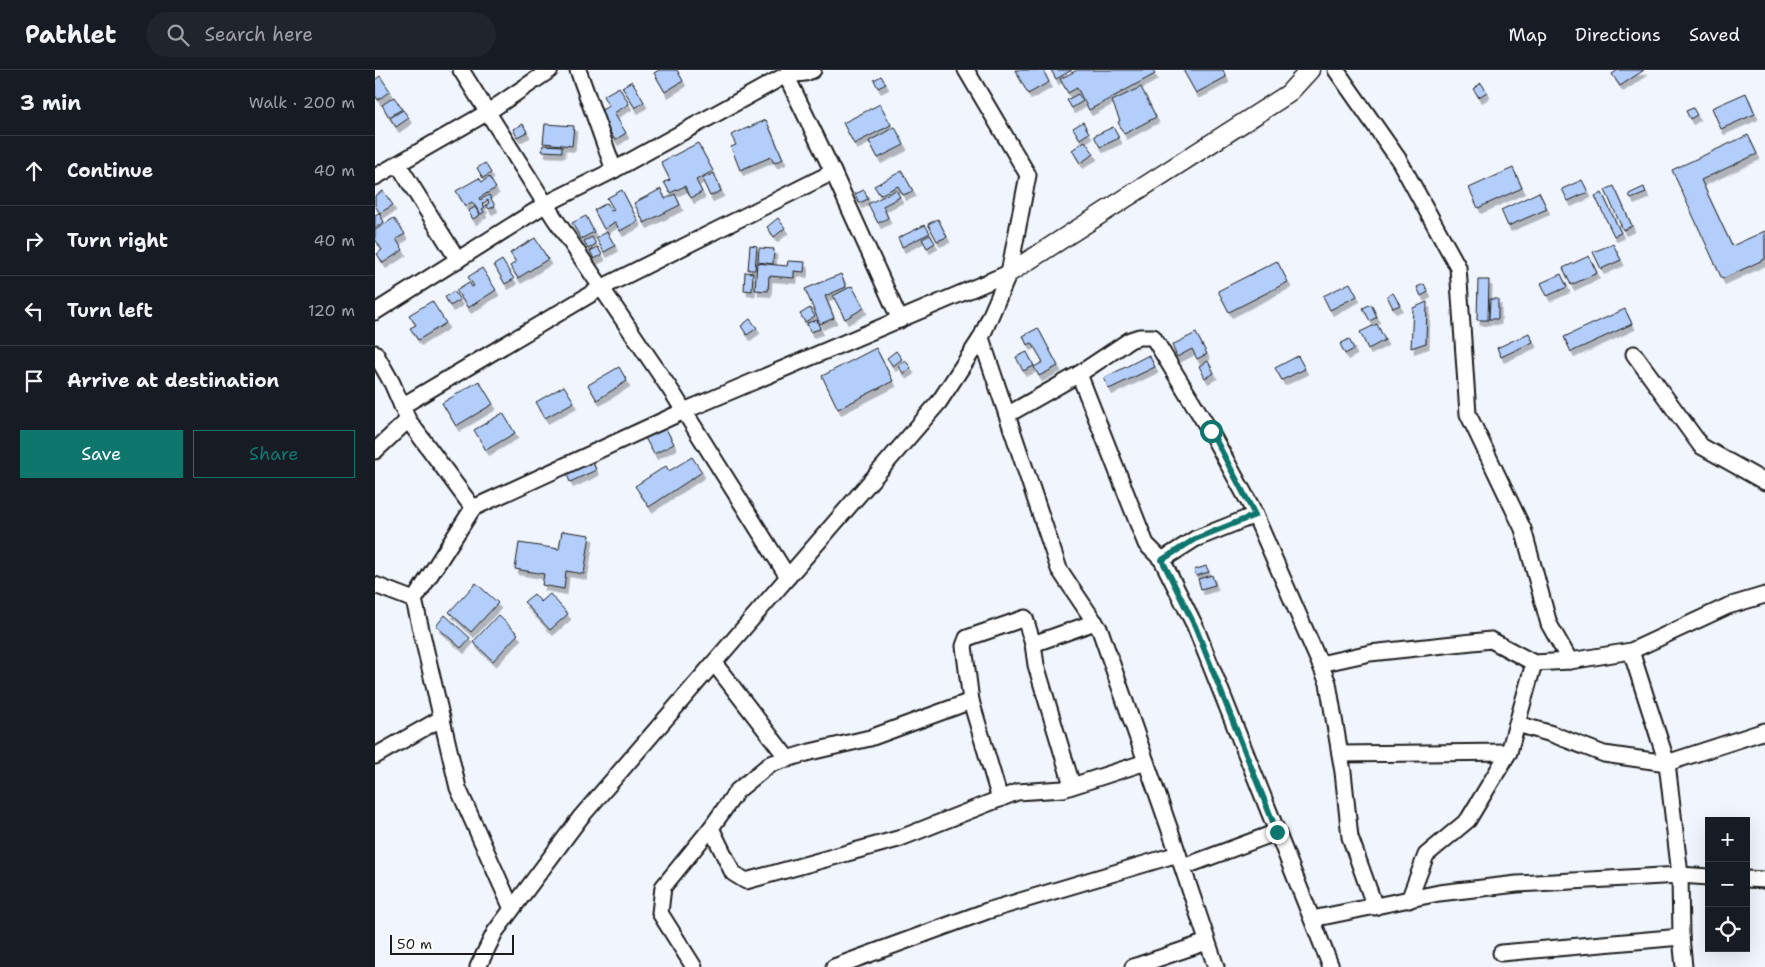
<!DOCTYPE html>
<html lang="en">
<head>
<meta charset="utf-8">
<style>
	:root { --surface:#171b24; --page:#20242c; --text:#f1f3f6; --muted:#9ea1a6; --line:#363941; --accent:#0f766e }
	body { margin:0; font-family:"Shantell Sans",sans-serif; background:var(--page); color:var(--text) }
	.controls { position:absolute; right:15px; bottom:15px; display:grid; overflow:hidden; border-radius:0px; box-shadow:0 5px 20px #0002 }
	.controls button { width:45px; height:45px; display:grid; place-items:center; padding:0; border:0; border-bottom:1px solid var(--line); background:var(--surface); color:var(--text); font:25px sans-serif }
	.scale { position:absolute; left:15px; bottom:12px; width:124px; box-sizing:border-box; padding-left:5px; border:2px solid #1c1c1c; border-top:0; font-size:14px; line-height:18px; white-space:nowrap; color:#1c1c1c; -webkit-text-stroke:4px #fff; paint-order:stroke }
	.stop { position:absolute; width:15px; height:15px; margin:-11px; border:4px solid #0f766e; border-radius:50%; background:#fff }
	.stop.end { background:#0f766e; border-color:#fff; box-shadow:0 1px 5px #0008 }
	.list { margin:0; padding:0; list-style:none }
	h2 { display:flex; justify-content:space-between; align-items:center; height:65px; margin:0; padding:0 20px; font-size:21px }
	h2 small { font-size:16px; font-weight:400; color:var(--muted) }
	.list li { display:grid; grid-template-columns:32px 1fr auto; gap:15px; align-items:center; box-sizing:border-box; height:70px; padding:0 20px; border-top:1px solid var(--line) }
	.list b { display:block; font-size:19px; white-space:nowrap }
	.list em { font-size:16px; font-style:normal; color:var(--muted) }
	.actions { display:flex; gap:10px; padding:15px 20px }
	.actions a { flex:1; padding:11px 0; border:1px solid var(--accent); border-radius:0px; text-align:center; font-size:18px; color:var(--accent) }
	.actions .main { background:var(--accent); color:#fff }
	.icon { flex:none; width:28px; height:28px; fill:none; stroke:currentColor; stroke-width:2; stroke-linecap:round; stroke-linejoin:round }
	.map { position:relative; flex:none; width:1390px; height:897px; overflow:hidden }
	header { display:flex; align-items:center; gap:30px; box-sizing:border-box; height:70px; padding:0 25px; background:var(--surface); border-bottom:1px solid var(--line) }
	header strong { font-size:24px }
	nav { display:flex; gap:28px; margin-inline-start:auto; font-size:18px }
	.search { width:350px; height:45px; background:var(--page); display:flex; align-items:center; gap:12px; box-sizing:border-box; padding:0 18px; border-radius:28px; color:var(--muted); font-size:19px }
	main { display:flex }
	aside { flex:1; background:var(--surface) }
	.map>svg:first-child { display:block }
	.building { fill:#b3cefb; stroke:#1c1c1c; filter:url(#shadow) }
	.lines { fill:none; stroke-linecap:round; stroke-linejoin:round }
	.minor-casing { stroke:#1c1c1c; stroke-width:19 }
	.tertiary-casing { stroke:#1c1c1c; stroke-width:21 }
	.minor { stroke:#fff; stroke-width:15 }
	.tertiary { stroke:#fff; stroke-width:18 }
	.route { stroke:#0f766e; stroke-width:6 }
</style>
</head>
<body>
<header>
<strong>Pathlet</strong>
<div class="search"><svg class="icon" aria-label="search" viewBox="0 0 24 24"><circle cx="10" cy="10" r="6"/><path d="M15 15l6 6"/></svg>Search here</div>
<nav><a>Map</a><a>Directions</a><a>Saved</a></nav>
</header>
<main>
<aside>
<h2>3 min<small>Walk · 200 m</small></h2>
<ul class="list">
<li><svg class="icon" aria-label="ahead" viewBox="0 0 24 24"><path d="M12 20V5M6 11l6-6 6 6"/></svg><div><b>Continue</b></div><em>40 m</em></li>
<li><svg class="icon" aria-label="right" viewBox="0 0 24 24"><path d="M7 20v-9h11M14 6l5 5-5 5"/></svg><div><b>Turn right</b></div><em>40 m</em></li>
<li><svg class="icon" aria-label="left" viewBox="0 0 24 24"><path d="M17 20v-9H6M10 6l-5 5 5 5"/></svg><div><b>Turn left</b></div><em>120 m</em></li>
<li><svg class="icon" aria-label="arrive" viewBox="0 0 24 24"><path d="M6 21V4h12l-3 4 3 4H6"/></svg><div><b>Arrive at destination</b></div></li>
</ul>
<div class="actions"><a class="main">Save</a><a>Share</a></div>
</aside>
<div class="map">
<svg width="1390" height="897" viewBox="0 0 1390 897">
	<defs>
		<filter id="shadow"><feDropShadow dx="3" dy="5.5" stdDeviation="0" flood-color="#0004"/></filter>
	</defs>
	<rect width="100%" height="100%" fill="#f0f5fe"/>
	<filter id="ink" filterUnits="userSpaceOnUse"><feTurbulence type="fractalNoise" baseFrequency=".02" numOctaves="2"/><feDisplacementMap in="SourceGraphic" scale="10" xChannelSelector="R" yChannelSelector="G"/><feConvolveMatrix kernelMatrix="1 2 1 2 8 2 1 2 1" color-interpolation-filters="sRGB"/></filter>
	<g filter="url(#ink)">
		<g class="building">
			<path d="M284 0H302L308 11 290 22 279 3Z"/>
			<path d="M640 0H668L674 12 653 24Z"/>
			<path d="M676 0H697L681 9Z"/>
			<path d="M702 0H777L780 4 714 40 702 18 693 23 685 9Z"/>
			<path d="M808 0H848L851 7 821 23Z"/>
			<path d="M1243 0H1269L1245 16 1237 4Z"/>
			<path d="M5 6 15 21 3 30 0 25V10Z"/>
			<path d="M506 6 511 14 503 18 499 10Z"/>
			<path d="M257 11 269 32 260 38 247 17Z"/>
			<path d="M1106 13 1112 22 1104 27 1098 19Z"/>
			<path d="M244 17 254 34 239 43 251 63 240 70 223 42 234 36 228 26Z"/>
			<path d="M766 17 781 47 749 64 743 52 745 51 737 31Z"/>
			<path d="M1371 23 1380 44 1346 59 1337 38Z"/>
			<path d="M703 24 708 31 697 38 692 30Z"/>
			<path d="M19 27 27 39 14 47 7 35Z"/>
			<path d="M505 34 516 55 479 74 468 53Z"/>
			<path d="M1318 38 1322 45 1315 49 1311 41Z"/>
			<path d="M28 40 34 48 21 57 15 48Z"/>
			<path d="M391 50 408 89 399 93 396 87 365 100 356 77 361 75 356 65Z"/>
			<path d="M708 52 714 63 705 69 698 58Z"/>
			<path d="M148 54 152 62 142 67 138 59Z"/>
			<path d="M170 54 199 56 197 76 168 73Z"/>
			<path d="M520 57 529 75 503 88 494 71Z"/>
			<path d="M738 57 744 68 725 77 719 66Z"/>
			<path d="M1373 65 1382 84 1326 110 1357 176 1390 161V189L1347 209 1297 100Z"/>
			<path d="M710 71 719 84 705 93 697 80Z"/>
			<path d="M323 73 338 101 321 110 327 122 316 128 310 116 295 123 289 112 295 110 286 92Z"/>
			<path d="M168 75 187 76V82L167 81Z"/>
			<path d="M110 93 116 103 108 108 102 98Z"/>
			<path d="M1138 98 1147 118 1103 138 1094 118Z"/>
			<path d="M527 101 538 121 528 125 523 116 505 125 499 116Z"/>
			<path d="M339 103 346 121 335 126 327 109Z"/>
			<path d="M114 107 121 118 104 128 105 130 114 125 120 136 114 139 111 135 114 133 113 130 107 134 110 137 107 139 109 142 106 144 97 132 90 136 81 121 104 108 107 112Z"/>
			<path d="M1207 110 1213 122 1193 131 1187 119Z"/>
			<path d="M1239 116 1257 156 1248 160 1230 120Z"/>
			<path d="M1269 117 1271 123 1256 129 1254 124Z"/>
			<path d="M286 119 290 129 300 124 305 135 269 153 259 133Z"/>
			<path d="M247 120 263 151 245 161 240 152 229 159 219 140 232 133 236 141 239 140 232 128Z"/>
			<path d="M489 120 493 129 484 133 480 124Z"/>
			<path d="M521 120 525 127 508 136 513 148 503 153 493 134Z"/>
			<path d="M8 121 18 135 5 143 0 136V126Z"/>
			<path d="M1164 122 1172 139 1133 156 1126 140Z"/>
			<path d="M1227 123 1246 163 1239 166 1220 126Z"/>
			<path d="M100 137 105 145 98 149 93 141Z"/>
			<path d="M4 143 9 152 0 158V145Z"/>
			<path d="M211 146 219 162 206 169 197 153Z"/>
			<path d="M19 148 30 164 21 169 28 180 8 193 2 184 7 180 0 169V160Z"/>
			<path d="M403 148 410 158 399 167 392 157Z"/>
			<path d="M563 149 572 167 562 171 553 154Z"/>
			<path d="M550 155 555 163 527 177 523 168Z"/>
			<path d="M232 162 240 176 229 182 221 168Z"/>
			<path d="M555 165 560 173 552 178 547 169Z"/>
			<path d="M217 167 221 174 213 179 209 171Z"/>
			<path d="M160 168 173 189 143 208 135 196 141 192 135 183Z"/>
			<path d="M1238 174 1246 190 1226 199 1218 182Z"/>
			<path d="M375 175 382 176 380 200H373Z"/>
			<path d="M223 177 227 185 219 189 215 181Z"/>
			<path d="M384 178 399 179 398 194 383 192Z"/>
			<path d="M1214 186 1222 203 1196 215 1188 198Z"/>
			<path d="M127 190 139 209 130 214 119 195Z"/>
			<path d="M413 191 430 192 429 202 419 201V208L394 206 393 221 380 220 382 193 412 196Z"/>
			<path d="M902 191 913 212 854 242 843 221Z"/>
			<path d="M107 198 121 220 93 238 81 220 94 212 97 217 99 216 93 207Z"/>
			<path d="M370 202 378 203 377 221 369 220Z"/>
			<path d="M466 204 471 217 450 226 459 248 445 254 430 219Z"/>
			<path d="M1186 204 1192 217 1172 226 1166 213Z"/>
			<path d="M1103 210H1114L1113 250H1102Z"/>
			<path d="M975 213 982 226 955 240 948 226Z"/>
			<path d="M1049 214 1053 222 1046 226 1042 217Z"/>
			<path d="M477 216 489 238 470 249 458 226Z"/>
			<path d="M79 221 85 230 75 236 70 227Z"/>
			<path d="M1018 223 1025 235 1018 238 1012 226Z"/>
			<path d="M1115 229H1123V249H1114Z"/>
			<path d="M57 231 71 253 43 270 35 258 41 255 34 245Z"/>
			<path d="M1052 232 1051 273 1036 278 1038 238Z"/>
			<path d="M996 234 1002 247 995 251 988 238Z"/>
			<path d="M435 238 440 246 430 252 425 244Z"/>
			<path d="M1250 239 1257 254 1196 282 1189 267Z"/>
			<path d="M375 249 382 258 372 265 366 256Z"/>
			<path d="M442 250 445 259 435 262 432 253Z"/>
			<path d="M1002 254 1010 270 993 279 985 262Z"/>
			<path d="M663 258 683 296 664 306 659 297 668 292 657 273 652 275 648 266Z"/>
			<path d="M821 263 832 284 822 289 817 279 802 287 797 275Z"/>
			<path d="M1154 263 1158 272 1126 287 1122 278Z"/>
			<path d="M974 269 979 279 970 284 965 274Z"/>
			<path d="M501 278 518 311 463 339 447 306Z"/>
			<path d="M521 281 527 289 518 296 512 288Z"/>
			<path d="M652 282 659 296 648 301 641 287Z"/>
			<path d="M774 285 780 297 734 319 729 308Z"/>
			<path d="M923 286 930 299 907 310 900 298Z"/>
			<path d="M530 290 536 298 529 304 523 296Z"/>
			<path d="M833 291 839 303 830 308 824 296Z"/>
			<path d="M244 297 252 311 222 330 213 315Z"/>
			<path d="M104 311 118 334 81 356 67 333Z"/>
			<path d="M189 316 199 332 170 348 161 332Z"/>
			<path d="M128 343 140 363 111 380 99 360Z"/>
			<path d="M290 357 299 374 279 384 270 368Z"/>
			<path d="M317 387 327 402 274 437 260 416 291 396 294 401Z"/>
			<path d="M216 388 221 400 195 412 190 400Z"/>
			<path d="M187 461 215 465 209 504 191 501 189 519 167 515 169 504 140 499 144 473 184 479Z"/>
			<path d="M831 496 834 502 821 506 819 500Z"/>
			<path d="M837 505 840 515 826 519 823 509Z"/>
			<path d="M101 513 123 533 96 562 74 542Z"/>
			<path d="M159 524 166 532 175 524 193 544 175 560 149 532Z"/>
			<path d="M70 545 95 568 86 578 61 556Z"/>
			<path d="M123 545 143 564 118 591 98 572Z"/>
		</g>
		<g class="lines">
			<defs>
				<g id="minor">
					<path d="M86 0 178 146 299 325 413 507"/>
					<path d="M203 0 239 100"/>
					<path d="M961 0 1024 90 1083 197 1093 344 1148 459 1174 554 1195 591"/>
					<path d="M411 5 458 102 525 250"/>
					<path d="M23 94 83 190"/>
					<path d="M0 107 113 42 175 0"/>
					<path d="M0 242 171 134 239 100 411 5 430 3 438 0"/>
					<path d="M606 268 684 499 725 560 797 766 841 897"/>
					<path d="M0 283 17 313 33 350 98 438"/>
					<path d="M1259 284 1326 376 1390 412"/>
					<path d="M27 336 226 218 458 102"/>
					<path d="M632 345 704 304"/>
					<path d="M0 381 33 350"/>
					<path d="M787 490 820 469 880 445"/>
					<path d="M0 515 39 530 98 438 309 341 634 203"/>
					<path d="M39 530 83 718 137 839"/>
					<path d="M658 574 720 552"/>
					<path d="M1256 581 1292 693 1305 805 1306 867 1309 897"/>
					<path d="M339 593 413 689"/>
					<path d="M945 594 995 583 1116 570 1159 593 1195 591 1256 581 1353 536 1390 525"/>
					<path d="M596 631 495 668 435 682 395 694 362 721 336 758 358 803 371 811 523 769 642 722 688 719 771 692"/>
					<path d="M1142 654 1177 664 1229 684 1292 693 1390 661"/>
					<path d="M965 684 1134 682"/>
					<path d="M0 686 67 648"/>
					<path d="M625 729 596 631 589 576 592 568 650 548 658 574 661 595 697 715"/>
					<path d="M808 797 902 762"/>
					<path d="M1371 809 1390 810"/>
					<path d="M1034 830 1051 785 1093 750 1134 682 1159 593"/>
					<path d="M937 849 1064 823 1142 814 1305 805 1334 807"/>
					<path d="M1126 883 1306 867"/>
					<path d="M103 897 120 862 205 748 564 332 606 268 634 203 653 105 591 0"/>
					<path d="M319 897 285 843 288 817 336 758"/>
					<path d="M459 897 612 841 803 784"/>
					<path d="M758 897 832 872"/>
					<path d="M956 897 820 556 787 490 771 474 704 304 755 270 764 267H778L835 361 876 436 945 594 953 613 968 702 975 767 1000 837"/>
				</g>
				<path id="tertiary" d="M634 203 913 24 935 0"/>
			</defs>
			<use href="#minor" class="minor-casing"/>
			<use href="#tertiary" class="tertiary-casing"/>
			<use href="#minor" class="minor"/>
			<use href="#tertiary" class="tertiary"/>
		</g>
	</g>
	<g class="lines" filter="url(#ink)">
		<path class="route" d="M836 361 880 445 820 469 787 490 820 556 902 762"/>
	</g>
</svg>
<div class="controls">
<button>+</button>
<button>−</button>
<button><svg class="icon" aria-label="locate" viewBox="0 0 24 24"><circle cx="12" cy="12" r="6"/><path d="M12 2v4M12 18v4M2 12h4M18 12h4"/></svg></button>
</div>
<div class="scale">50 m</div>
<div class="stop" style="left:836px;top:361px"></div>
<div class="stop end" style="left:902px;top:762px"></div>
</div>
</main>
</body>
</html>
